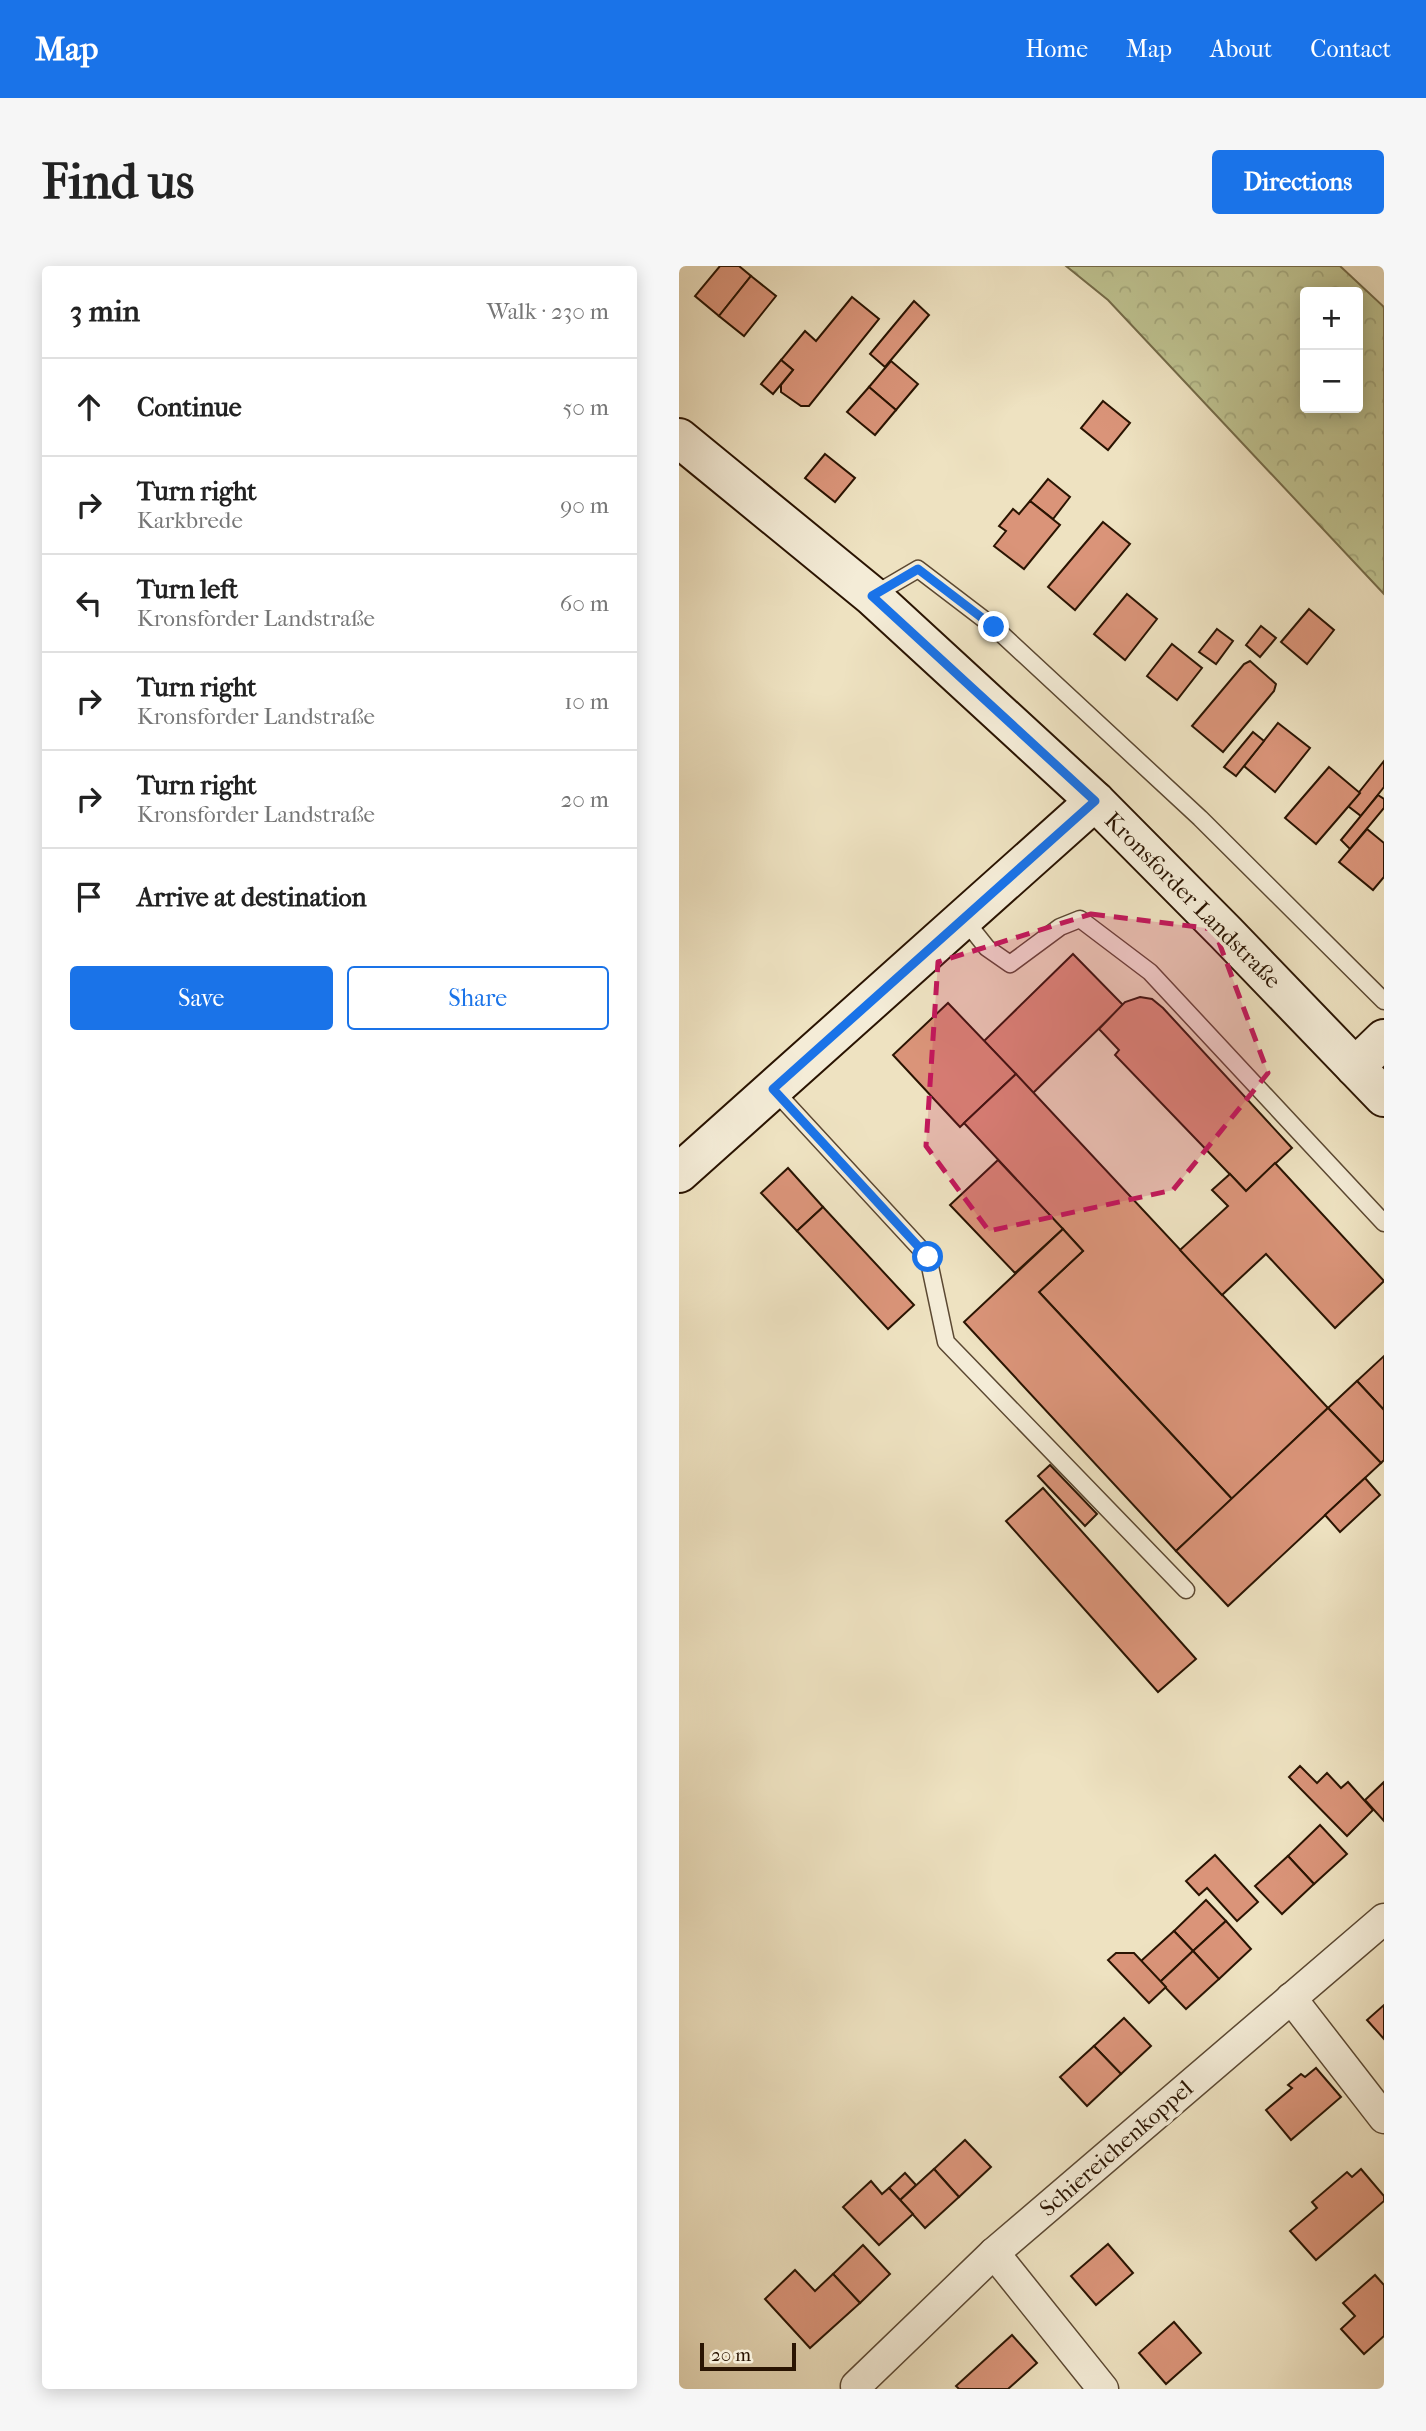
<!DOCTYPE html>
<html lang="en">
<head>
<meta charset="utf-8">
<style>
	:root { --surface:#fff; --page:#f6f6f6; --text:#222; --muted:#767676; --line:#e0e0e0; --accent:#1a73e8 }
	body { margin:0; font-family:"IM FELL French Canon",serif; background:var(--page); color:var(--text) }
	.controls { position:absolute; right:21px; top:21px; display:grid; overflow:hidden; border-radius:7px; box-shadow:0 4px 18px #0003 }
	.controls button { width:63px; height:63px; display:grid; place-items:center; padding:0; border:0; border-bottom:2px solid var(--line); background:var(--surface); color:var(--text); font:35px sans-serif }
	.scale { position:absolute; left:21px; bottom:18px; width:96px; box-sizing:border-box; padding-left:7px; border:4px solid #2a1402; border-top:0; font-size:19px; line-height:24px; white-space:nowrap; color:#2a1402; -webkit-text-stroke:5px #f4ecd7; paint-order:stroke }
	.stop { position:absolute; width:21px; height:21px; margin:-16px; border:5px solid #1a73e8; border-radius:50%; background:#fff }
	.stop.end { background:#1a73e8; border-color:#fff; box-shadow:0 2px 7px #0008 }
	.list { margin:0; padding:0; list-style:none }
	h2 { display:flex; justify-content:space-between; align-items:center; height:91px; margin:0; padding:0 28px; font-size:30px }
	h2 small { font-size:23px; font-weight:400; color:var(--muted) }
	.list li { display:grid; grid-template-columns:46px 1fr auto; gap:21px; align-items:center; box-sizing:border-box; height:98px; padding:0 28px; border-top:2px solid var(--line) }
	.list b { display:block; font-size:26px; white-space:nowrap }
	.list p { margin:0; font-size:23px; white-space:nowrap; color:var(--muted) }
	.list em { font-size:23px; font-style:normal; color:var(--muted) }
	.actions { display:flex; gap:14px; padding:21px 28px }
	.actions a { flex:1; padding:16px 0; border:2px solid var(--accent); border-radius:7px; text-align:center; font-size:24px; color:var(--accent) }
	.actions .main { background:var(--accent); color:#fff }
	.icon { flex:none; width:38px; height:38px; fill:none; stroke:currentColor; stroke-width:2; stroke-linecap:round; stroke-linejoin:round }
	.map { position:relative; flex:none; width:705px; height:2123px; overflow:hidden; border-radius:7px }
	header { display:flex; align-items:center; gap:42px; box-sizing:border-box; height:98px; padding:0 35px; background:var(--accent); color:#fff }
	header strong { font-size:33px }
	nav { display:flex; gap:38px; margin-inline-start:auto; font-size:24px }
	.intro { display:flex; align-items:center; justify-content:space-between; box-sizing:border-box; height:168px; padding:0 42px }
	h1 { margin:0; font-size:49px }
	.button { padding:18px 32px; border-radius:7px; background:var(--accent); color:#fff; font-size:24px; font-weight:700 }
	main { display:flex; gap:42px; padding:0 42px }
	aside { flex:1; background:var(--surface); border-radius:7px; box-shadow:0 4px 18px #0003 }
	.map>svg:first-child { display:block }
	.forest { fill:url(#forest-crowns); stroke:#746b49; stroke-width:2; fill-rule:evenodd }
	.building { fill:#da9479; stroke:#2a1402; stroke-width:2 }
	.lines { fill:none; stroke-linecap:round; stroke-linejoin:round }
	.lane-casing { stroke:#5b4832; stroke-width:19 }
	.street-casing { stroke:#5b4832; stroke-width:33 }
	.secondary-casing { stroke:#2a1402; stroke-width:42 }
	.lane { stroke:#f4ecd7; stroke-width:16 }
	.street { stroke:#f4ecd7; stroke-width:30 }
	.secondary { stroke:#f4ecd7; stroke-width:38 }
	.route { stroke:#1a73e8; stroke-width:9 }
	.marked { fill:#c2185b; fill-opacity:0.2; stroke:#c2185b; stroke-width:5; stroke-dasharray:14 9; stroke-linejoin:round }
	.labels { text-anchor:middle; stroke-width:7; stroke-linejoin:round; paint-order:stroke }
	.street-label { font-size:23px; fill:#2a1402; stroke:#f4ecd7 }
</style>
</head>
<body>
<header>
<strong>Map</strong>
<nav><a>Home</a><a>Map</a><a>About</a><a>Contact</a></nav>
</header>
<div class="intro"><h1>Find us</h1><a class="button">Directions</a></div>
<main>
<aside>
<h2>3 min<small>Walk · 230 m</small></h2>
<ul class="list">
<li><svg class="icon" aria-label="ahead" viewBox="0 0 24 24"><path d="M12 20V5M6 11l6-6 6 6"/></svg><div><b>Continue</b></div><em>50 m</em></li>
<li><svg class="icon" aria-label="right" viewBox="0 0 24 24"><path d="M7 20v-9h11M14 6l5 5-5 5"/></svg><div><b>Turn right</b><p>Karkbrede</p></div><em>90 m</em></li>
<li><svg class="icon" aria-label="left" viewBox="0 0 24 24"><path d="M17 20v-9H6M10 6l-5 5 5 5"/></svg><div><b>Turn left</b><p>Kronsforder Landstraße</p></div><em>60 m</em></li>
<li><svg class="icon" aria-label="right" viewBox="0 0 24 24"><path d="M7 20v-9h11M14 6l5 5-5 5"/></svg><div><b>Turn right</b><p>Kronsforder Landstraße</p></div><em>10 m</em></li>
<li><svg class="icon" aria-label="right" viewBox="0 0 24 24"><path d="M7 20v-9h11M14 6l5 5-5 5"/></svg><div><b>Turn right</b><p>Kronsforder Landstraße</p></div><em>20 m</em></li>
<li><svg class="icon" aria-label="arrive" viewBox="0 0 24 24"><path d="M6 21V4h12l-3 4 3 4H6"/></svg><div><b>Arrive at destination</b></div></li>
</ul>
<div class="actions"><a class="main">Save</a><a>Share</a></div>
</aside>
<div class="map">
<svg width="705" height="2123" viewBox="0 0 705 2123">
	<defs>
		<pattern id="forest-crowns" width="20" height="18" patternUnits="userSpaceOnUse" patternTransform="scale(1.75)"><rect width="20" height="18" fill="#bec290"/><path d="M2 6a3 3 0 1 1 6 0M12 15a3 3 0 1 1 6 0" fill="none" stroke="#a3a67b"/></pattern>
	</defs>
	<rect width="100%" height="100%" fill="#eee2c1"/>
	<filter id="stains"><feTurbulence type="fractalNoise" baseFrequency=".00286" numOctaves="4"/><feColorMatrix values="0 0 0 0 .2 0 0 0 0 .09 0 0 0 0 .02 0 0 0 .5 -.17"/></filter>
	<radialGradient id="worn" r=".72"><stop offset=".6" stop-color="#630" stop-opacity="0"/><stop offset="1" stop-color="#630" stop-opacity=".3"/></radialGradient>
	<path class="forest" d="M387 0H661L705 41V328L429 34ZM626 26H679V142H626Z"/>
	<g class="building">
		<path d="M41 0H60L72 10 40 50 16 30Z"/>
		<path d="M72 10 97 30 65 70 40 50Z"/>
		<path d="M173 31 200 53 130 140H122L102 126V119L114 104 102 94 126 65 137 75Z"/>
		<path d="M235 35 250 49 206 101 191 88Z"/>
		<path d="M102 94 114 104 94 128 82 118Z"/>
		<path d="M212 95 239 118 217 144 190 121Z"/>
		<path d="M190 121 217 144 196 169 168 146Z"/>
		<path d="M424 135 451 157 429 184 402 162Z"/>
		<path d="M146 188 176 212 156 236 126 212Z"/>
		<path d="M369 213 391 231 374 253 351 235Z"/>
		<path d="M351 235 381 259 345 303 315 280 327 265 320 260 334 243 340 248Z"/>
		<path d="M424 256 451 278 396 344 369 321Z"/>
		<path d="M448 328 478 353 446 394 415 368Z"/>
		<path d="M630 343 655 364 628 398 602 376Z"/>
		<path d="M582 360 597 372 581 391 567 379Z"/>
		<path d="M538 363 554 375 537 398 520 386Z"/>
		<path d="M493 378 523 402 498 434 468 410Z"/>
		<path d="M571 395 597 418 595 425 544 486 513 460 565 398Z"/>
		<path d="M599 457 631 482 596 526 565 500Z"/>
		<path d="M574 466 585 475 557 510 545 501Z"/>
		<path d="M705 495V521L682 550 669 540Z"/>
		<path d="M650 501 681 527 637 578 606 552Z"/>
		<path d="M699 529 705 533V542L671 583 662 574Z"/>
		<path d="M688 563 705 577V611L694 624 660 596Z"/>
		<path d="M394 688 444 739 354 827 305 775Z"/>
		<path d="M461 731 473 733 484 742 613 882 567 925 436 789 440 784 420 763 446 736Z"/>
		<path d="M269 737 337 808 281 861 214 789Z"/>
		<path d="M337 808 649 1142 553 1233 360 1026 404 985 285 857Z"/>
		<path d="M319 894 384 963 336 1007 271 939Z"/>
		<path d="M596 897 705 1015 656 1062 587 988 543 1029 501 984 549 940 533 924 551 908 567 925Z"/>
		<path d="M109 902 144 941 118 965 82 927Z"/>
		<path d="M144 941 235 1039 209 1063 118 965Z"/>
		<path d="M384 963 404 985 360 1026 553 1233 497 1285 285 1056Z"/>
		<path d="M705 1090V1144L678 1115Z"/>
		<path d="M678 1115 705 1144V1194L702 1197 649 1142Z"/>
		<path d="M649 1142 702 1197 549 1340 497 1285Z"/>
		<path d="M371 1199 418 1248 406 1260 359 1210Z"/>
		<path d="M686 1212 701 1229 661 1266 646 1249Z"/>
		<path d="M364 1222 517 1393 479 1426 327 1255Z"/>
		<path d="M621 1500 638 1517 648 1507 662 1522 669 1516 694 1544 668 1570 610 1511Z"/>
		<path d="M705 1516V1555L686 1534Z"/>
		<path d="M641 1559 668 1588 635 1618 609 1590Z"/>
		<path d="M536 1589 579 1636 558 1655 528 1622 520 1629 507 1615Z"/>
		<path d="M609 1590 635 1618 603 1648 576 1620Z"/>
		<path d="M527 1634 547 1655 514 1685 495 1665Z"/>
		<path d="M547 1655 572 1683 540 1713 514 1685Z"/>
		<path d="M495 1665 514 1685 481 1716 462 1695Z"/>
		<path d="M514 1685 540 1713 507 1743 481 1716Z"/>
		<path d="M437 1687H455L487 1721 470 1737 429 1694Z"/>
		<path d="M705 1739V1773L688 1754Z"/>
		<path d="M445 1752 472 1780 442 1808 415 1780Z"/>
		<path d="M415 1780 442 1808 408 1840 381 1811Z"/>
		<path d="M637 1802 662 1831 612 1874 587 1844 613 1822 609 1819 622 1808 626 1811Z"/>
		<path d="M286 1874 312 1901 280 1931 255 1903Z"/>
		<path d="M255 1903 280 1931 246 1962 221 1934Z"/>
		<path d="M682 1903 705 1930V1935L637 1994 611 1965 638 1942 633 1936 668 1906 673 1911Z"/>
		<path d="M226 1907 237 1919 221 1934 210 1922Z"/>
		<path d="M192 1915 203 1928 210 1922 234 1948 200 1979 164 1941Z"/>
		<path d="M429 1978 454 2007 417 2039 392 2010Z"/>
		<path d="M184 1979 211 2008 181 2037 154 2008Z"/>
		<path d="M116 2004 136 2025 154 2008 181 2037 131 2082 86 2033Z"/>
		<path d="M696 2009 705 2019V2070L685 2088 662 2063 676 2050 664 2037Z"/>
		<path d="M495 2056 522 2087 487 2118 460 2087Z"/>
		<path d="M333 2069 358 2097 329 2123H280L277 2120Z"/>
	</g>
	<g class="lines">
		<defs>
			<g id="lane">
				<path d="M193 330 239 303 315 361 521 552 705 735"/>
				<path d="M285 653 308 682 331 698 381 661 401 653 471 706 705 957"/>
				<path d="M94 823 249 991 267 1076 507 1324"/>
			</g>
			<g id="street">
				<path d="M612 1732 705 1852"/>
				<path d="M315 1987 424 2123"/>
				<path d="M177 2120 315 1987 705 1653"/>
			</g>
			<g id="secondary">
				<path d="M0 172 193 330 416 535 547 667 705 831"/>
				<path d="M676 801 705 773"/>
				<path d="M0 907 416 535"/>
			</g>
		</defs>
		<use href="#lane" class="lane-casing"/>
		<use href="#street" class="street-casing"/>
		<use href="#secondary" class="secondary-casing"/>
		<use href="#lane" class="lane"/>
		<use href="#street" class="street"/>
		<use href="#secondary" class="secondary"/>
	</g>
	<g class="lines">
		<path class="route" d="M249 991 94 823 416 535 193 330 239 303 315 361"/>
	</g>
	<path class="marked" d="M412 648 535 663 589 807 494 924 310 965 247 880 259 696Z"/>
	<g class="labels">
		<g class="street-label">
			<text transform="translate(514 634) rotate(45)" y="8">Kronsforder Landstraße</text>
			<text transform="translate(437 1882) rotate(-41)" y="8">Schiereichenkoppel</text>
		</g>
	</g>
	<rect width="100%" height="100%" filter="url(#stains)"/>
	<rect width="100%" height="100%" fill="url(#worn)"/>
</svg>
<div class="controls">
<button>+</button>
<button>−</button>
</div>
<div class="scale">20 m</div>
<div class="stop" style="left:249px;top:991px"></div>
<div class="stop end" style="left:315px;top:361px"></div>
</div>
</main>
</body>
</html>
